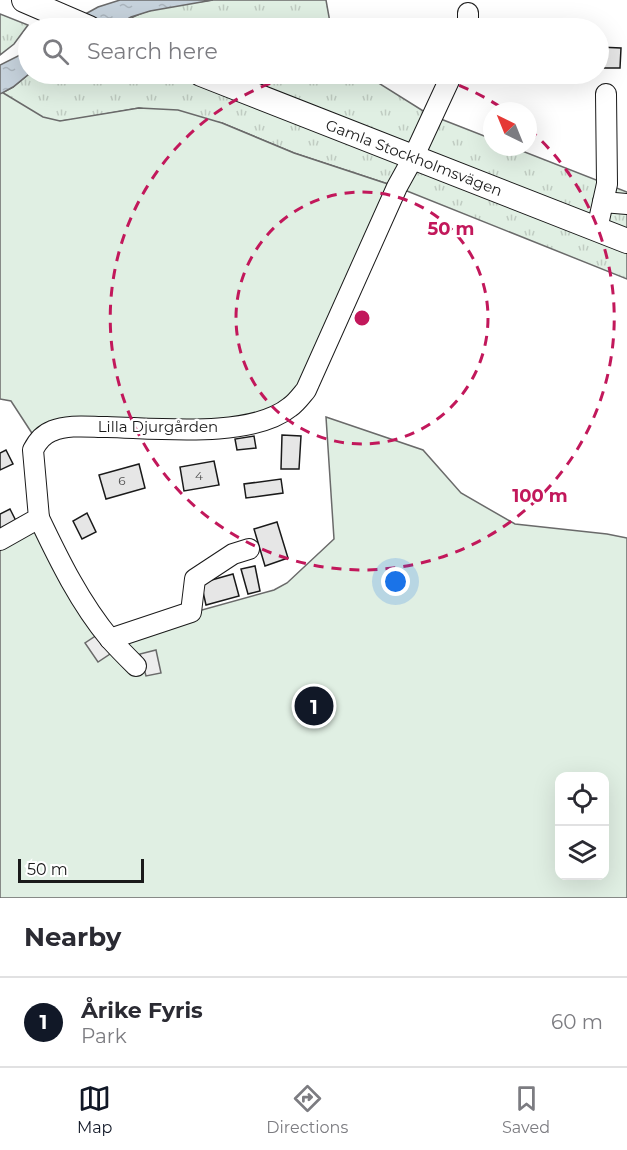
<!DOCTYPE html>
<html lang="en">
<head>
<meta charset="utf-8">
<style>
	:root { --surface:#fff; --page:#f7f7f7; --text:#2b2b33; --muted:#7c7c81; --line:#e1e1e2; --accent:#111827 }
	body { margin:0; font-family:Montserrat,sans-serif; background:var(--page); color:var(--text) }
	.controls { position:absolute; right:18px; bottom:18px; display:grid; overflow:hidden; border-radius:12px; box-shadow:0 6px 24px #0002 }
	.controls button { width:54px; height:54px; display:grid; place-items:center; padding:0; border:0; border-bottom:2px solid var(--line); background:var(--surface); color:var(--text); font:30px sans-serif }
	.compass { position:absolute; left:483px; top:102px; width:54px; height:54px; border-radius:50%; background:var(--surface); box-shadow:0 6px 24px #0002; rotate:317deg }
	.scale { position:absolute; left:18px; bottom:15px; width:126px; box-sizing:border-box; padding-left:6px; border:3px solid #1a1a1a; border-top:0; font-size:16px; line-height:21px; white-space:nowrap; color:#1a1a1a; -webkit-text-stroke:4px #fff; paint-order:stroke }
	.you { position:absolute; left:396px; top:582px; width:21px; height:21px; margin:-15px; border:4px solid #fff; border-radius:50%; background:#1a73e8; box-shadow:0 0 0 9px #1a73e833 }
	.badge { display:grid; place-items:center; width:39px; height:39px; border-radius:50%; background:var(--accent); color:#fff; font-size:20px; font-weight:700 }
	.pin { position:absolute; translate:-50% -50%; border:3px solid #fff; box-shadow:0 2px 6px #0006 }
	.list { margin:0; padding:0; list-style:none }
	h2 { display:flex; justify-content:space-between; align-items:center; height:78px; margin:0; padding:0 24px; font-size:26px }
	h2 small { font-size:20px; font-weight:400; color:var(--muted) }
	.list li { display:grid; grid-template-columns:39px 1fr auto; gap:18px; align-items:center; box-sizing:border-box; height:90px; padding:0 24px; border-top:2px solid var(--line) }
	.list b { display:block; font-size:22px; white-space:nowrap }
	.list p { margin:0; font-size:20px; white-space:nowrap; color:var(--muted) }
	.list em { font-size:20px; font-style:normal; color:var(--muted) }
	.icon { flex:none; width:33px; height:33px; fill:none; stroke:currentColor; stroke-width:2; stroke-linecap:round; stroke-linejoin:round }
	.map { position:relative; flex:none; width:627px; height:898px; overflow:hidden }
	.search { position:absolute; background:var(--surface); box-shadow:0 6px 24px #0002; left:18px; right:18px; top:18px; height:66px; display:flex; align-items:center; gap:15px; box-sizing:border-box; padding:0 21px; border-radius:33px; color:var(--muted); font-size:22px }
	.sheet { height:168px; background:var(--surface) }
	nav { display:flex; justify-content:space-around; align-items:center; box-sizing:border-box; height:84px; border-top:2px solid var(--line); background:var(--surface); font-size:16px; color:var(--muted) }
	nav a { display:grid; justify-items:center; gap:3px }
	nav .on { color:var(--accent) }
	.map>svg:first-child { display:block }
	.grass { fill:url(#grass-tufts); stroke:#6a6a6a; stroke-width:1.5 }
	.park { fill:#e0efe3; stroke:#6a6a6a; stroke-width:1.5; fill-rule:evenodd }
	.parking { fill:#ededed; stroke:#6a6a6a; stroke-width:1.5 }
	.water { fill:url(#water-ripples); stroke:#6a6a6a; stroke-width:1.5 }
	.building { fill:#e6e6e6; stroke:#1a1a1a; stroke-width:1.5 }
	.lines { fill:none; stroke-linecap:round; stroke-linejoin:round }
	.minor-casing { stroke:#1a1a1a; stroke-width:22 }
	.major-casing { stroke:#1a1a1a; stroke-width:26 }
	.minor { stroke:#fff; stroke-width:20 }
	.major { stroke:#fff; stroke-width:24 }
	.ring { fill:none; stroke:#c2185b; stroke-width:3; stroke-dasharray:10 8 }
	.labels { text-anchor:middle; stroke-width:4.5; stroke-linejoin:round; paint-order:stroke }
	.number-label { font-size:12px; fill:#4d4d4d }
	.street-label { font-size:15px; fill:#1a1a1a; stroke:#fff }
	.centre { fill:#c2185b; stroke:#fff; stroke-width:3 }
	.ring-label { font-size:18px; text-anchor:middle; font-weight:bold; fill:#c2185b; stroke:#fff; stroke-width:4.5; stroke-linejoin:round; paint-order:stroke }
</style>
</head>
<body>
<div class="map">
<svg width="627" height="898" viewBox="0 0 627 898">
	<defs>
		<pattern id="grass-tufts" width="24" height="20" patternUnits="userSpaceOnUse" patternTransform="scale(1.5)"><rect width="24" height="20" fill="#e0efe3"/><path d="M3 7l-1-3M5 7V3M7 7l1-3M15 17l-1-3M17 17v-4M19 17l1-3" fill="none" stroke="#c0ccc2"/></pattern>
		<pattern id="water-ripples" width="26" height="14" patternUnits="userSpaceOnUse" patternTransform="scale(1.5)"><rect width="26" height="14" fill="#c6d2dc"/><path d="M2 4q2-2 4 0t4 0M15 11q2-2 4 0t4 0" fill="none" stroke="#aab4bc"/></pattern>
	</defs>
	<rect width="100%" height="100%" fill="#fff"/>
	<g class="grass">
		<path d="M213 0H326L331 28H133L125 25 124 23C143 7 189 3 213 0Z"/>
		<path d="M0 14 28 25 14 44 0 55Z"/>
		<path d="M29 74H367L372 79 428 114 492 139V147H512L627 192V279L397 187 294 153 222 123 139 108 77 119 28 125 0 94 13 87Z"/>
	</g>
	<g class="park">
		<path d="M0 91 43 117 60 121 139 108 178 110 222 123 294 153 397 187 297 401 256 422 81 430 39 444 11 401 0 399Z"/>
		<path d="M326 417 423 450 461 493 515 524 607 534 627 538V898H0V539L42 513 108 636 274 590 287 583 334 539ZM560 776H604V876H560Z"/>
	</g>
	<g class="parking">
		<path d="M97 635 110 654 98 662 85 643Z"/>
		<path d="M156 650 161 673 146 676 140 654Z"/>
	</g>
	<g class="water">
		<path d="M120 0H213L150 11 131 17 112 28H60L98 7Z"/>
		<path d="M28 51 29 74 13 87 0 94V65Z"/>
	</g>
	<g class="building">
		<path d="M598 47 621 48 620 68H598Z"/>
		<path d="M282 435 301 436 299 469H281Z"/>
		<path d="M254 436 256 448 237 450 235 439Z"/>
		<path d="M6 450 13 464 0 470V453Z"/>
		<path d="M214 461 219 485 184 491 180 467Z"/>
		<path d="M139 464 145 488 106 499 99 475Z"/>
		<path d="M281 479 283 493 246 498 244 484Z"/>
		<path d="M10 509 16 521 0 529V514Z"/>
		<path d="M87 513 96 532 82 539 73 521Z"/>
		<path d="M277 522 288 558 265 566 254 529Z"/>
		<path d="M255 566 260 591 248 594 241 569Z"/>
		<path d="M233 574 239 596 206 605 201 583Z"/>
	</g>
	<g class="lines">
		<defs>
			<g id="minor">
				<path d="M468 28V13"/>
				<path d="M603 202 627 204"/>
				<path d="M597 229 607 184 606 94"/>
				<path d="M39 518C59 560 80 603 110 639 118 648 127 657 136 666"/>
				<path d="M0 540 39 518 33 450C37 442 44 434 52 431 69 424 89 427 107 427 155 428 251 439 290 407 296 403 301 396 306 390L397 187 413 158 452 74"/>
				<path d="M110 639 191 612 195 579 233 554 249 549"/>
			</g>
			<g id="major">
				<path d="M24 0 89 28"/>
				<path d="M201 74 627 241"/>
			</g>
		</defs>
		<use href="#minor" class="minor-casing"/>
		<use href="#major" class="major-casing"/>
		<use href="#minor" class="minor"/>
		<use href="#major" class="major"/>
	</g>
	<g class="ring">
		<circle cx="362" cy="318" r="126"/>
		<path d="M425 74A252 252 0 0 1 505 110M529 129A252 252 0 1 1 299 74"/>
	</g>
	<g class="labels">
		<g class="number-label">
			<text x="199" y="480">4</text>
			<text x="122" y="485">6</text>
		</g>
		<g class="street-label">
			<text transform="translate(414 158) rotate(21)" y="5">Gamla Stockholmsvägen</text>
			<text x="158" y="432">Lilla Djurgården</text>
		</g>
	</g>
	<circle cx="362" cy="318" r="9" class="centre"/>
	<g class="ring-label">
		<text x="451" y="235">50 m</text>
		<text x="540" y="502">100 m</text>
	</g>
</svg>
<div class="controls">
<button><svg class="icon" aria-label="locate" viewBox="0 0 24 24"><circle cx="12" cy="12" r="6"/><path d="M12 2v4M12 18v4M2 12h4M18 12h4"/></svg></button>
<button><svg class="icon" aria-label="layers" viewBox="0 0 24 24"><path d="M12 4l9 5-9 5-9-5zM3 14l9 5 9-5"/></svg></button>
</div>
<svg class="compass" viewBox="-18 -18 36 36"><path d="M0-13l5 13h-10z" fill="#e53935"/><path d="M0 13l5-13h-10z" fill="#7c7c81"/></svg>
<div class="scale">50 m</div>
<div class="you"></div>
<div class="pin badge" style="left:314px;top:706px">1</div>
<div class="search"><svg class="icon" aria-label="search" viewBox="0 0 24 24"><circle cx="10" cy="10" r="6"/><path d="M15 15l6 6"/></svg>Search here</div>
</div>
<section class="sheet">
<h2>Nearby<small></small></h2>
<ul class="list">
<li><span class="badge">1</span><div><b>Årike Fyris</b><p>Park</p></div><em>60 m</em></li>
</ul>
</section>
<nav>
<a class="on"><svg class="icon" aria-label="map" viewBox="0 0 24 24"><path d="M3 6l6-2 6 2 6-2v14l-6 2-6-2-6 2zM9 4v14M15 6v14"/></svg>Map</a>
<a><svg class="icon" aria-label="directions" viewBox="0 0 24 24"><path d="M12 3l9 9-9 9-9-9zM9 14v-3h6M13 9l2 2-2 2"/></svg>Directions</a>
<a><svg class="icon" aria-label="saved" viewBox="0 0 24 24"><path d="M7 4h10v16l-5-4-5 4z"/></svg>Saved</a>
</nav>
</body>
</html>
